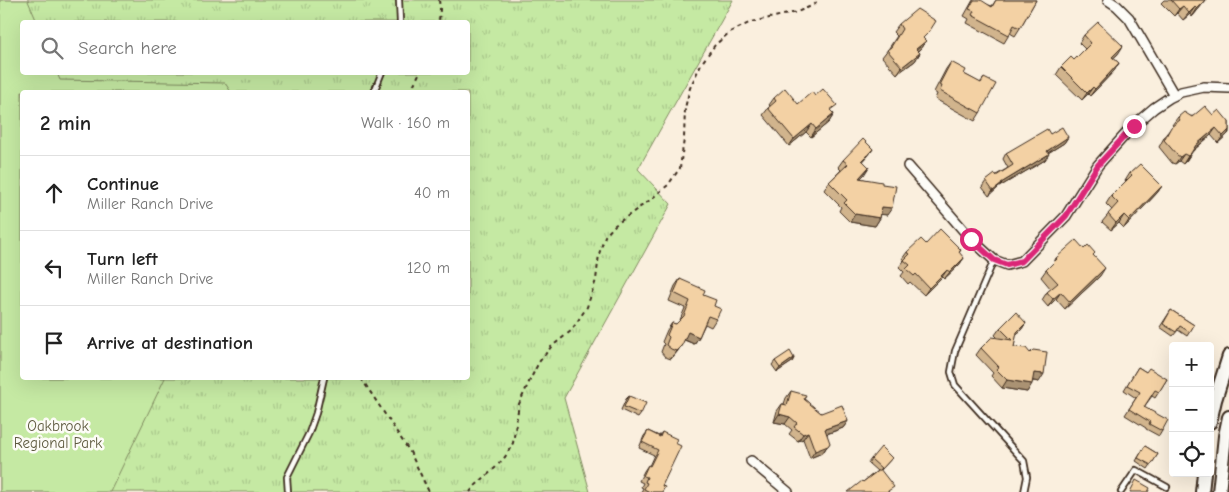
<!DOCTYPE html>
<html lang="en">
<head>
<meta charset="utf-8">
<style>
	:root { --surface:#fff; --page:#f6f6f6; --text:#222; --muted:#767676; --line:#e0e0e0 }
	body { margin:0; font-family:"Comic Neue",sans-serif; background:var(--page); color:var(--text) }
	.controls { position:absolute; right:15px; bottom:15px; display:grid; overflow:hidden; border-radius:5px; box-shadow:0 5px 20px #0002 }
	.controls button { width:45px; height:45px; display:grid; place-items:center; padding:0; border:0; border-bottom:1px solid var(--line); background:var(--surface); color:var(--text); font:25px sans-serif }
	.stop { position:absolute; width:15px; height:15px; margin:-11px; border:4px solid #db2777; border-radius:50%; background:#fff }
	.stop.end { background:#db2777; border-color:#fff; box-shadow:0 1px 5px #0008 }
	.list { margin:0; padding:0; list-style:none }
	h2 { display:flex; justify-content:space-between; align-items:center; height:65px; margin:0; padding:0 20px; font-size:21px }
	h2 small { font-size:16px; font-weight:400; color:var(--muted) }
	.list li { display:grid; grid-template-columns:32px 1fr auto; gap:15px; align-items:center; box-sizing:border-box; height:75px; padding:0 20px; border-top:1px solid var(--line) }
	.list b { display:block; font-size:19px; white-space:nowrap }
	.list p { margin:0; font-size:16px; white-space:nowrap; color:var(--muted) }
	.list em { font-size:16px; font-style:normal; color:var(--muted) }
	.icon { flex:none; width:28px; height:28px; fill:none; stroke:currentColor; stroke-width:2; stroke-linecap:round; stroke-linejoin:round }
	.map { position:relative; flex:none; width:1229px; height:492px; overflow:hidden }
	.search { position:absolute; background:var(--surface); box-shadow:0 5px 20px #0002; left:20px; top:20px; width:450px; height:55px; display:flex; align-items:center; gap:12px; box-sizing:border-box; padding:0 18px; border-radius:5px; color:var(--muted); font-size:19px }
	.panel { position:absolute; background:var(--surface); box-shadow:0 5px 20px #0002; left:20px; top:90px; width:450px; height:290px; border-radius:5px }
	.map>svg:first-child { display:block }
	.grass { fill:url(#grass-tufts); stroke:#808a60; fill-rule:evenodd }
	.park { fill:#c5e9a3; stroke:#808a60 }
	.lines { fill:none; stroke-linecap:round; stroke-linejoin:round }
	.lane-casing { stroke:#3b2a1e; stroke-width:8 }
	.street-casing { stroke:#3b2a1e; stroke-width:12 }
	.secondary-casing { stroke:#3b2a1e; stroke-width:16 }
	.path { stroke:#3b2a1e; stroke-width:2; stroke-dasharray:4 4; stroke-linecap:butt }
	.lane { stroke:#fdfcf7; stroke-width:4.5 }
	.street { stroke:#fdfcf7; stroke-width:9 }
	.secondary { stroke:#fdfcf7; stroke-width:12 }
	.wall { fill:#d1b48d; stroke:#3b2a1e }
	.shaded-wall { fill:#aa9273; stroke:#3b2a1e }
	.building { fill:#f3d1a4; stroke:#3b2a1e }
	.route { stroke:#db2777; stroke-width:6 }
	.labels { text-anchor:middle; stroke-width:5; stroke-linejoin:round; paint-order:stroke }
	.park-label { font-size:15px; fill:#5e5a3f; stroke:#fdfcf7 }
</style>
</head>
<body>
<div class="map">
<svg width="1229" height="492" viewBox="0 0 1229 492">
	<defs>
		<pattern id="grass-tufts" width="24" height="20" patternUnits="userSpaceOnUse" patternTransform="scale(1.25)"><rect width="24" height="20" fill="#c5e9a3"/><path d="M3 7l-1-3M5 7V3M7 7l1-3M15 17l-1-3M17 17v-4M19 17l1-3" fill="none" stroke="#aac88c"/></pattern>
	</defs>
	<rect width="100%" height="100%" fill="#faefde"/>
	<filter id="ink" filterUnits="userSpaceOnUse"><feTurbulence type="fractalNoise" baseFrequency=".02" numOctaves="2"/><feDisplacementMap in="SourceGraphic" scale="10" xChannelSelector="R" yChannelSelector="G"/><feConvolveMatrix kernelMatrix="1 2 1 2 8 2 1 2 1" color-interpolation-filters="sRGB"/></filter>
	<g filter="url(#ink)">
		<path class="grass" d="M0 0H733L638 169 671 204 564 398 590 492H0ZM22 22H468V72H22ZM22 92H468V378H22Z"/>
		<path class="park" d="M0 0H29L28 1 37 22H22V72L57 73 60 80 225 83 231 92H22V378H165L110 492H0Z"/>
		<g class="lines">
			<defs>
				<g id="lane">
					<path d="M399 0 400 22"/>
					<path d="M374 92 382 72"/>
					<path d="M994 260 955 351 951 372 955 385 1024 461 1027 477 1024 492"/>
					<path d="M288 492 287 477 309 433 316 413 324 378"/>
					<path d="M1121 492 1136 470 1167 487"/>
				</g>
				<g id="street">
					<path d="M1108 0 1117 6 1129 18 1174 95"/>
					<path d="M908 166 971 239 994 260 1007 265 1022 261 1066 216 1098 165 1133 126 1154 108 1169 98 1181 92 1204 87 1229 88"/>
					<path d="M751 461 788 492"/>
				</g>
				<g id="secondary">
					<path d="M1210 422 1215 400 1229 356"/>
					<path d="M1202 492 1204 473"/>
					<path d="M1219 492 1225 436 1229 417"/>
				</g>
			</defs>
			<use href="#lane" class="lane-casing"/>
			<use href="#street" class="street-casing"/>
			<use href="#secondary" class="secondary-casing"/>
			<g class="path">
				<path d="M439 0 440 9 439 22"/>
				<path d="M410 92 420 72"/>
				<path d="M361 378 410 452 429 492"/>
				<path d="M470 492 475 486 495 468 505 457 513 443 519 404 530 380 539 362 551 347 571 331 587 307 596 280 599 254 605 236 615 225 650 200 668 185 680 168 684 139 685 108 690 88 701 64 715 45 730 32 751 22 797 12 814 5 819 0"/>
			</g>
			<use href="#lane" class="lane"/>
			<use href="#street" class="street"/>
			<use href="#secondary" class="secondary"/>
		</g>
		<g class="wall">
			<path d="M973 0 992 6 996 0H1036L1020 28 1015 36 1010 33 1004 43 967 23 969 19 964 16Z"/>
			<path d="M1164 0H1206L1192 17 1190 14 1183 20 1177 13 1174 16 1161 3Z"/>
			<path d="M899 24 924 40 926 41 920 49 918 51 920 53 915 61 897 74 882 57 889 48 897 36 893 32Z"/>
			<path d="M1084 35 1118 54 1113 58 1119 63 1114 71 1090 96 1088 94 1082 100 1056 75 1061 67 1074 60 1085 49 1079 43Z"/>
			<path d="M951 62 964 74 980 83 984 78 980 113 975 121 935 99 937 94 934 92 946 69Z"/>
			<path d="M815 96 834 114 829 122 811 137 806 132 789 146 763 115 770 106 769 105 774 98 798 104Z"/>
			<path d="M1213 115 1229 122V133L1228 134 1218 143 1211 135 1193 151 1186 161 1183 164 1179 161 1175 164 1172 163 1159 147 1166 134 1173 126 1172 125 1178 117Z"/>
			<path d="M1050 134 1068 137 1064 143 1048 153 1045 160 999 187 989 196 982 187 986 181 1008 168 1003 159 1006 153Z"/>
			<path d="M873 149 868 156 863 161 864 175 860 178 882 184 887 215 881 214 880 218 875 226 850 222 839 211 841 207 824 190 829 182 841 170 838 167 843 160Z"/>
			<path d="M1130 173 1162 186 1157 193 1124 228 1119 223 1111 230 1102 222 1112 210 1106 204 1111 196 1126 181H1125Z"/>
			<path d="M926 244 961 250 959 253 964 258 959 265 944 279 942 277 924 295 910 282 908 284 901 276 904 272 899 267 904 261 902 259 907 252Z"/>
			<path d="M1084 249 1094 256 1100 276 1065 309 1056 299 1048 307 1042 300 1047 292 1051 289 1041 277 1046 270 1053 264 1056 258Z"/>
			<path d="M680 279 703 295 714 306 716 319 711 327 705 324 699 337 694 344 684 340 677 352 671 359 665 357 661 352 664 344 662 342 667 330 672 323 676 324 680 320 685 308 669 301 675 286Z"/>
			<path d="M1171 310 1194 325 1187 336 1178 330 1173 336 1160 327Z"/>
			<path d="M1026 323 1021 330 1016 335 1014 347 1039 382 1033 381 1027 392 1002 388 991 376 993 373 976 355 981 348 998 338 995 335 1000 328Z"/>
			<path d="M794 358 792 362 777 372 772 365 775 361Z"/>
			<path d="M1138 367 1146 372 1167 379 1155 398 1152 396 1144 407 1162 431 1159 436 1146 429V428L1125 415 1136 398 1124 390Z"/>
			<path d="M791 391 804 399 821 413 848 421 843 428 827 434 825 450 822 453 810 458 803 439 798 441 789 434 792 430 785 424 774 422 777 411 782 404H784L786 398Z"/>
			<path d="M629 396 641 414 638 418 621 410 626 399Z"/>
			<path d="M648 431 659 436 662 432 675 443 662 486V492H641L643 488 641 487 643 483 639 481 644 471 648 465 649 466 654 455 639 448 644 436Z"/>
			<path d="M1145 446 1158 454 1148 469 1136 461Z"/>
			<path d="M892 458 881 470 863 482 877 471 868 463 871 459Z"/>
		</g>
		<g class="shaded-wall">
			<path d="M1205 0H1206L1192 17 1197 9Z"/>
			<path d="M1183 6 1177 13 1174 16 1179 9Z"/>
			<path d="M1195 7 1190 14 1183 20 1189 13Z"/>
			<path d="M926 41 920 49 911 56 916 49Z"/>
			<path d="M1123 46 1118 54 1107 64 1112 57Z"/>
			<path d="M920 53 915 61 897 74 902 67Z"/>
			<path d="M1119 63 1114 71 1090 96 1095 89Z"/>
			<path d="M1093 87 1088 94 1082 100 1087 93Z"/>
			<path d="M834 114 829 122 811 137 816 129Z"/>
			<path d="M812 124 806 132 789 146 794 139Z"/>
			<path d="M1216 128 1211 135 1191 152 1196 145Z"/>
			<path d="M1229 130 1228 134 1218 143 1223 136Z"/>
			<path d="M1068 137 1064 143 1043 156 1047 151Z"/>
			<path d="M873 149 868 156 857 168 862 160Z"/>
			<path d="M1191 153 1186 161 1183 164 1188 156Z"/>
			<path d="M1049 154 1045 160 999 187 989 196 993 191 1001 183Z"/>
			<path d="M1184 154 1179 161 1175 164 1180 157Z"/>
			<path d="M869 167 864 175 853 185 859 178Z"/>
			<path d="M1162 186 1157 193 1124 228 1129 220Z"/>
			<path d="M882 207 892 208 887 215 877 214Z"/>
			<path d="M855 214 880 218 875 226 850 222Z"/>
			<path d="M1124 215 1119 223 1111 230 1116 223Z"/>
			<path d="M964 258 959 265 944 279 950 272Z"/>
			<path d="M1105 268 1100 276 1065 309 1070 302Z"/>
			<path d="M947 270 942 277 924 295 929 288Z"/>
			<path d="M1061 292 1056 299 1048 307 1053 299Z"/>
			<path d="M1026 323 1021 330 1012 340 1017 332Z"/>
			<path d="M688 332 699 337 694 344 683 339Z"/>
			<path d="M682 345 677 352 671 359 676 351Z"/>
			<path d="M794 358 792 362 777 372 780 368Z"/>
			<path d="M1034 373 1044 374 1039 382 1029 380Z"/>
			<path d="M1007 380 1032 384 1027 392 1002 388Z"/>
			<path d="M779 414 790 417 785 424 774 422Z"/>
			<path d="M848 421 843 428 820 436 825 429Z"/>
			<path d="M808 432 803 439 798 441 803 434Z"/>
			<path d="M830 443 822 453 810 458 815 451Z"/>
		</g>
		<g class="building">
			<path d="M974 0H981L992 7 996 0H1036L1020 28 1014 25 1009 35 972 15 974 11 969 9Z"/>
			<path d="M1171 0H1205L1197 9 1195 7 1189 13 1183 6 1179 9Z"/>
			<path d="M917 9 936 21 929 32 923 38 926 41 916 49 920 53 902 67 887 50 891 47 902 29 899 24Z"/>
			<path d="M1098 22 1123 46 1112 57 1119 63 1095 89 1093 87 1087 93 1061 67 1071 57 1074 60 1091 43 1084 35Z"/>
			<path d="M951 62 966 70 964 74 981 83 984 78 996 84 980 113 940 91 942 86 939 85Z"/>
			<path d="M785 88 798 104 812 92 815 96 823 89 837 105 830 110 834 114 816 129 812 124 794 139 768 108 776 101 774 98Z"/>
			<path d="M1205 106 1213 115 1219 110 1229 122V130L1223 136 1216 128 1196 145 1191 153 1188 156 1184 154 1180 157 1177 155 1164 140 1171 127 1180 120 1178 117 1184 112 1192 117Z"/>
			<path d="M1062 127 1068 137 1047 151 1049 154 1001 183 1002 184 993 191 986 181 995 174 996 176 1013 165 1006 153 1047 129 1050 134Z"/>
			<path d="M863 139 873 149 862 160 869 167 859 178 882 182V184L896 186 892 208 882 207 880 218 855 214 844 203 847 200 829 182 848 164 843 160Z"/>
			<path d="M1140 164 1162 186 1129 220 1124 215 1116 223 1108 214 1118 203 1111 196 1132 175 1130 173Z"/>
			<path d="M940 229 961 250 959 252 964 258 950 272 947 270 929 288 916 274 914 276 906 269 910 265 904 260 910 254 907 252 921 239 926 244Z"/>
			<path d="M1076 240 1084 249 1088 245 1095 253 1093 255 1105 268 1070 302 1061 292 1053 299 1047 292 1058 283 1046 270 1057 259 1056 258Z"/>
			<path d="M680 279 705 290 703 295 716 300 714 306 721 309 716 319 708 316 699 337 688 332 682 345 676 351 671 349 666 345 669 337 667 335 672 323 676 324 684 316 690 301 674 293Z"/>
			<path d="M1171 310 1194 325 1190 332 1180 326 1176 332 1163 324Z"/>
			<path d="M1016 312 1026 323 1017 332 1014 347 1026 348 1030 353 1033 350 1047 352 1044 374 1034 373 1032 384 1007 380 996 369 999 367 981 348 992 337 1012 340 1000 328Z"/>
			<path d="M790 351 794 358 780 368 775 361Z"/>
			<path d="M1138 367 1146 372 1149 368 1167 379 1159 392 1155 390 1144 407 1168 420 1162 431 1149 424 1150 422 1129 409 1140 392 1127 385Z"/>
			<path d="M791 391 806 395 804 399 821 413 842 405 848 421 825 429 830 443 828 446 815 451 808 432 803 434 794 427 797 423 790 417 779 414 782 404 787 405Z"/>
			<path d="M629 396 646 403 641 414 624 407Z"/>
			<path d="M648 431 660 437 662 432 677 439 675 443 681 446 662 486 665 487 662 492H650L644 489 647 483 645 482 647 477 643 476 648 465 650 466 658 450 642 442Z"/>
			<path d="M1145 446 1158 454 1151 465 1138 458Z"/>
			<path d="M881 447 892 458 882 469 871 459Z"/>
			<path d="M880 469 894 487 888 491 889 492H848L862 481 863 482Z"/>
			<path d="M1136 480 1150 488 1148 492H1130Z"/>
		</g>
	</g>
	<g class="lines" filter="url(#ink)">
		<path class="route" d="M971 239 994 260 1007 265 1022 261 1066 216 1098 165 1134 126"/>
	</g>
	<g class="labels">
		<g class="park-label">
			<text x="58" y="431">Oakbrook<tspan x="58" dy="17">Regional Park</tspan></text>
		</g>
	</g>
</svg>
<div class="controls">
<button>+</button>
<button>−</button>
<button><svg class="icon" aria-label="locate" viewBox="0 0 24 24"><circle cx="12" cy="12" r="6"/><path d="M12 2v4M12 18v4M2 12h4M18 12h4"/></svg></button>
</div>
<div class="stop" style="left:971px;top:239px"></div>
<div class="stop end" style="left:1134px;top:126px"></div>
<div class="search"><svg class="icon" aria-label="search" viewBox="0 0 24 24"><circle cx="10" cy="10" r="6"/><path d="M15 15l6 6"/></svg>Search here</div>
<section class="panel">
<h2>2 min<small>Walk · 160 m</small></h2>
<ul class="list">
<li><svg class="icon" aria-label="ahead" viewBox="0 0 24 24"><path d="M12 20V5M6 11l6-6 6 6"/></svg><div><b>Continue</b><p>Miller Ranch Drive</p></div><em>40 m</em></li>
<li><svg class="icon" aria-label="left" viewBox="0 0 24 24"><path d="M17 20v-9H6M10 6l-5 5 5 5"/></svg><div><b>Turn left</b><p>Miller Ranch Drive</p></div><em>120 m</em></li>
<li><svg class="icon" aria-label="arrive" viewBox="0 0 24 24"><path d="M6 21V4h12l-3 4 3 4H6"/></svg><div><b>Arrive at destination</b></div></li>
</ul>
</section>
</div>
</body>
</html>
